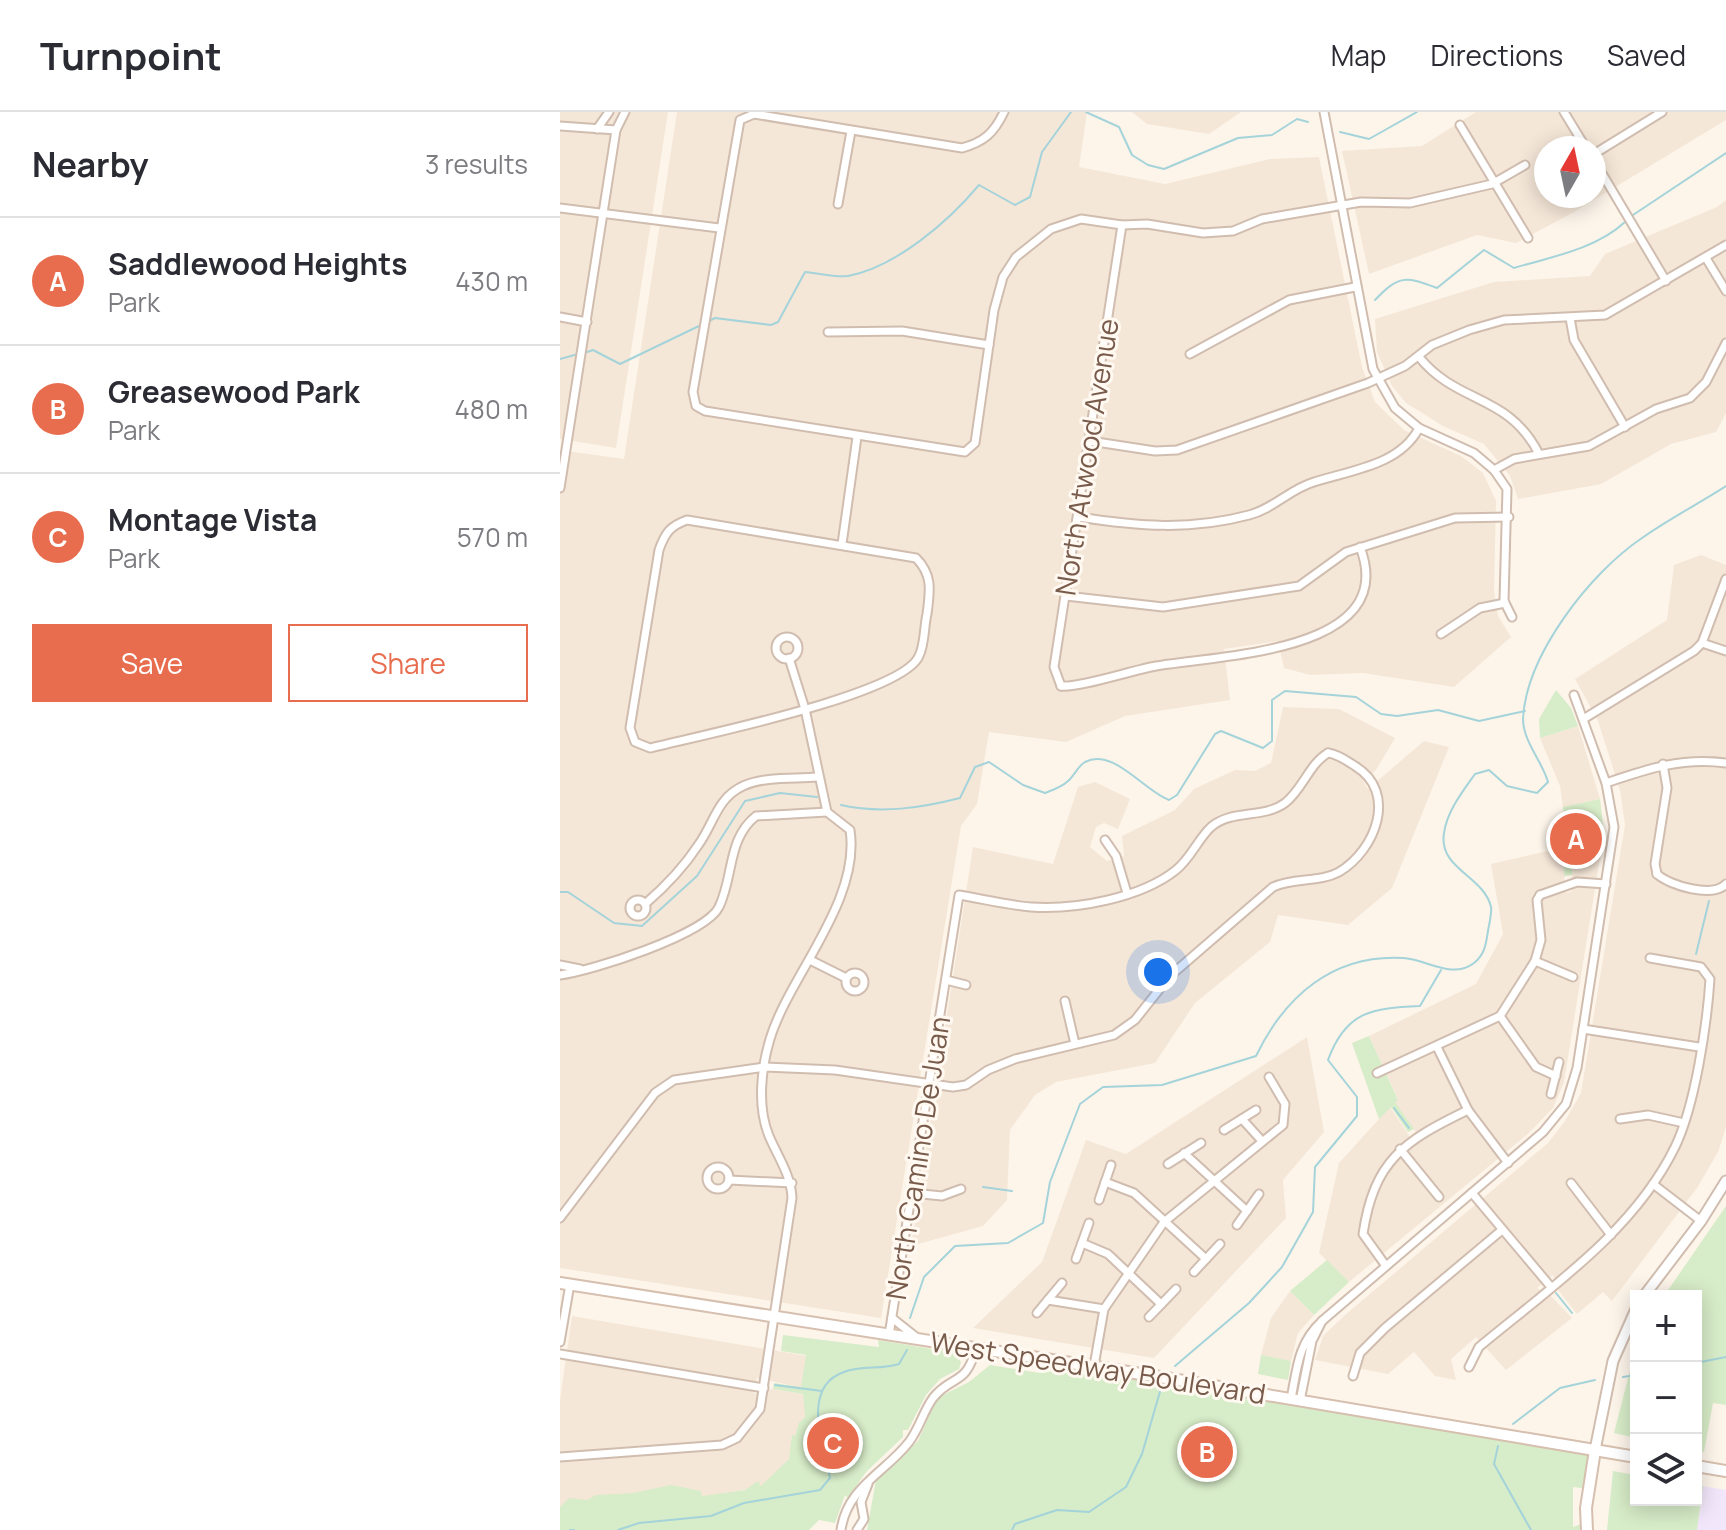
<!DOCTYPE html>
<html lang="en">
<head>
<meta charset="utf-8">
<style>
	:root { --surface:#fff; --page:#f2f2f3; --text:#2b2b33; --muted:#7c7c81; --line:#e1e1e2; --accent:#e86d4f }
	body { margin:0; font-family:Manrope,sans-serif; background:var(--page); color:var(--text) }
	.controls { position:absolute; right:24px; bottom:24px; display:grid; overflow:hidden; border-radius:0px; box-shadow:0 4px 20px #0003 }
	.controls button { width:72px; height:72px; display:grid; place-items:center; padding:0; border:0; border-bottom:2px solid var(--line); background:var(--surface); color:var(--text); font:40px sans-serif }
	.compass { position:absolute; left:974px; top:24px; width:72px; height:72px; border-radius:50%; background:var(--surface); box-shadow:0 4px 20px #0003; rotate:9deg }
	.you { position:absolute; left:598px; top:860px; width:28px; height:28px; margin:-20px; border:6px solid #fff; border-radius:50%; background:#1a73e8; box-shadow:0 0 0 12px #1a73e833 }
	.badge { display:grid; place-items:center; width:52px; height:52px; border-radius:50%; background:var(--accent); color:#fff; font-size:26px; font-weight:700 }
	.pin { position:absolute; translate:-50% -50%; border:4px solid #fff; box-shadow:0 2px 8px #0006 }
	.list { margin:0; padding:0; list-style:none }
	h2 { display:flex; justify-content:space-between; align-items:center; height:104px; margin:0; padding:0 32px; font-size:34px }
	h2 small { font-size:26px; font-weight:400; color:var(--muted) }
	.list li { display:grid; grid-template-columns:52px 1fr auto; gap:24px; align-items:center; box-sizing:border-box; height:128px; padding:0 32px; border-top:2px solid var(--line) }
	.list b { display:block; font-size:30px; white-space:nowrap }
	.list p { margin:0; font-size:26px; white-space:nowrap; color:var(--muted) }
	.list em { font-size:26px; font-style:normal; color:var(--muted) }
	.actions { display:flex; gap:16px; padding:24px 32px }
	.actions a { flex:1; padding:18px 0; border:2px solid var(--accent); border-radius:0px; text-align:center; font-size:28px; color:var(--accent) }
	.actions .main { background:var(--accent); color:#fff }
	.icon { flex:none; width:44px; height:44px; fill:none; stroke:currentColor; stroke-width:2; stroke-linecap:round; stroke-linejoin:round }
	.map { position:relative; flex:none; width:1166px; height:1418px; overflow:hidden }
	header { display:flex; align-items:center; gap:48px; box-sizing:border-box; height:112px; padding:0 40px; background:var(--surface); border-bottom:2px solid var(--line) }
	header strong { font-size:38px }
	nav { display:flex; gap:44px; margin-inline-start:auto; font-size:28px }
	main { display:flex }
	aside { flex:1; background:var(--surface) }
	.map>svg:first-child { display:block }
	.residential { fill:#f5e7d8; fill-rule:evenodd }
	.education { fill:#f2e7fa }
	.green { fill:#d7ecc8 }
	.lines { fill:none; stroke-linecap:round; stroke-linejoin:round }
	.stream { stroke:#a4d3da; stroke-width:2 }
	.minor-casing { stroke:#d0bdaf; stroke-width:11 }
	.tertiary-casing { stroke:#d0bdaf; stroke-width:13 }
	.secondary-casing { stroke:#d6bfaf; stroke-width:14 }
	.minor { stroke:#fff; stroke-width:7 }
	.tertiary { stroke:#fff; stroke-width:9 }
	.secondary { stroke:#fff; stroke-width:10 }
	.labels { text-anchor:middle; stroke-width:6; stroke-linejoin:round; paint-order:stroke }
	.street-label { font-size:28px; fill:#795b4c; stroke:#fff9f1 }
</style>
</head>
<body>
<header>
<strong>Turnpoint</strong>
<nav><a>Map</a><a>Directions</a><a>Saved</a></nav>
</header>
<main>
<aside>
<h2>Nearby<small>3 results</small></h2>
<ul class="list">
<li><span class="badge">A</span><div><b>Saddlewood Heights</b><p>Park</p></div><em>430 m</em></li>
<li><span class="badge">B</span><div><b>Greasewood Park</b><p>Park</p></div><em>480 m</em></li>
<li><span class="badge">C</span><div><b>Montage Vista</b><p>Park</p></div><em>570 m</em></li>
</ul>
<div class="actions"><a class="main">Save</a><a>Share</a></div>
</aside>
<div class="map">
<svg width="1166" height="1418" viewBox="0 0 1166 1418">
	<rect width="100%" height="100%" fill="#fdf5ea"/>
	<g class="residential">
		<path d="M0 0H108L56 336 0 327Z"/>
		<path d="M117 0H527L519 55 605 72 710 47 759 45 802 255 815 290 844 318 901 344 923 361 936 389 934 478 938 504 951 525 894 575 803 561 750 563 724 556 718 529 664 537 670 588 565 604 506 630 429 620 417 692 401 714 321 1206 0 1156V338L64 347Z"/>
		<path d="M572 0H681L649 22 587 12Z"/>
		<path d="M916 0H1166V8L1014 100 956 131 917 123 809 162 782 39 862 34ZM986 36H1034V84H986Z"/>
		<path d="M1166 88V301L1156 320 1111 332 1041 372 958 387 950 364 924 332 883 314 846 291 832 274 817 240 815 207 934 170 1030 164 1045 142 1157 95Z"/>
		<path d="M1141 443 1166 453V1015L1158 1040 1137 1076 1052 1189 1043 1180 1017 1202 999 1179 993 1163 977 1176 990 1183 1012 1206 946 1258 916 1225 891 1247 896 1268 875 1264 854 1240 828 1262 755 1248 763 1224 784 1204 988 1031 1005 1009 1021 981 1065 713 1060 678 1038 609 1015 567 1107 508 1114 453Z"/>
		<path d="M723 595 779 597 835 626 816 658 803 669 808 677 864 629 889 635 832 776 788 813 718 803 710 830 635 891 595 951 496 970 475 983 450 1018 447 1088 423 1114 351 1134 413 735 493 752 518 675 535 670 570 687 558 717 544 711 536 715 530 735 547 749 564 744 562 724 615 698 634 677 675 658 695 659 711 651Z"/>
		<path d="M1018 614 1040 687 1003 695 1000 674 980 626Z"/>
		<path d="M1044 721 1004 970 993 996 969 1021 789 1170 759 1141 779 1051 830 995 854 1031 860 1026 835 990 838 987 809 924 916 872 943 822 931 752 1001 736 1006 781 1012 779 1013 732Z"/>
		<path d="M747 925 764 1020 723 1068 726 1106 594 1246 413 1216 482 1150 526 1028 566 1042Z"/>
		<path d="M730 1179 754 1203 738 1221 731 1249 701 1243 711 1206Z"/>
		<path d="M12 1204 247 1244 243 1276 197 1266 194 1282 213 1277 243 1282 249 1307 232 1349 203 1375 19 1404 0 1397V1288Z"/>
	</g>
	<path class="education" d="M1143 1374 1166 1378V1418H1137Z"/>
	<g class="green">
		<path d="M996 578 1011 596 1018 614 980 626 979 607Z"/>
		<path d="M1040 687 1044 721 1013 732 1012 763 1004 764C1002 740 1006 720 1003 695Z"/>
		<path d="M809 924 838 988 835 990 854 1017 848 1020 831 995 819 1007 792 931Z"/>
		<path d="M1166 1094V1293L1153 1291 1144 1340 1136 1338V1184H1104Z"/>
		<path d="M767 1148 789 1170 754 1203 730 1179Z"/>
		<path d="M223 1223 319 1235 318 1228 390 1240 396 1242 401 1250 399 1257 380 1267 366 1283 348 1318H343V1325L306 1360 288 1386 285 1383 275 1411 259 1408 249 1418H0V1395L9 1386 27 1388 36 1383 73 1381 111 1373 141 1379 142 1384 185 1378 198 1369 201 1374 229 1347 232 1323 235 1324 239 1311 245 1305 243 1282 213 1277 214 1271 241 1275 246 1243 221 1239Z"/>
		<path d="M1076 1235V1326L1054 1321Z"/>
		<path d="M701 1243 731 1249 728 1268 698 1262Z"/>
		<path d="M430 1253 480 1261 534 1254 1034 1343 1029 1377 1013 1375V1415L1027 1410 1028 1418H307L316 1368 358 1329 377 1286 409 1270Z"/>
		<path d="M1053 1359 1076 1363V1388H1136V1373L1143 1374 1137 1418H1047Z"/>
	</g>
	<g class="lines">
		<g class="stream">
			<path d="M526 0 559 15 572 43 588 53 604 57 678 26 712 23 737 7 748 10"/>
			<path d="M780 20 809 27 857 0"/>
			<path d="M1073 103 1166 41"/>
			<path d="M815 188C839 163 845 164 877 176L924 138 954 156C991 145 1036 137 1065 110"/>
			<path d="M147 210 155 206 211 213 218 210 245 160C258 161 276 166 288 164 336 155 389 109 419 73L455 93 470 85 482 40 511 0"/>
			<path d="M24 241 33 238 60 252 141 213"/>
			<path d="M0 247 18 242"/>
			<path d="M281 693C321 702 361 696 400 686L415 655 429 650 463 673 485 681C493 678 502 675 508 669 514 664 518 654 525 650 553 635 584 679 609 688L617 683 655 622 661 619 703 636 712 629V588L725 579 796 585 821 602 837 604 878 598 919 609 965 599"/>
			<path d="M0 780H8L54 811 82 814 137 764 185 689 220 681 257 685"/>
			<path d="M1136 842 1149 789"/>
			<path d="M834 996 849 1016"/>
			<path d="M423 1075 452 1079"/>
			<path d="M996 1181 1012 1201"/>
			<path d="M350 1206 364 1165 395 1134 448 1131 483 1111 490 1070 520 992 543 975 602 973 696 944C725 884 773 842 843 846 866 847 892 868 914 851 925 842 926 832 928 819 929 812 932 802 931 795 924 764 878 757 884 721 887 699 903 679 915 662L929 658 947 674 977 681 988 670C982 649 963 629 963 607 966 543 1030 461 1082 426 1109 407 1138 392 1166 374"/>
			<path d="M1136 1251 1166 1245"/>
			<path d="M615 1254 689 1191 722 1155 753 1100 755 1055 797 1004V985L768 948C786 899 812 896 860 894L881 858"/>
			<path d="M1063 1265 1076 1263"/>
			<path d="M215 1273 262 1279"/>
			<path d="M953 1312 1000 1276 1035 1268"/>
			<path d="M938 1334 934 1352 971 1418"/>
			<path d="M10 1418H14"/>
			<path d="M58 1418 79 1411 151 1404 184 1391 260 1378 270 1366C264 1335 240 1275 284 1260 302 1253 321 1258 339 1252L347 1238"/>
			<path d="M452 1418 455 1412 497 1398 529 1400 566 1375 582 1342 601 1276"/>
		</g>
		<defs>
			<g id="minor">
				<path d="M444 0C434 21 424 30 402 36L194 2 180 8 133 280 136 294 145 299 405 340 415 331 434 198 443 165 456 145 491 117 521 107 562 113 587 112 643 121 673 119 702 107 801 90 850 91 932 72 965 53"/>
				<path d="M764 0 813 257 835 296 859 316 914 341 934 358 947 377 944 489 952 505"/>
				<path d="M1004 0 1026 36"/>
				<path d="M900 13 968 126"/>
				<path d="M0 14 56 18"/>
				<path d="M37 17 49 0"/>
				<path d="M1034 42 1102 0"/>
				<path d="M1034 48 1106 169"/>
				<path d="M278 92 291 19"/>
				<path d="M0 96 159 116"/>
				<path d="M1146 146 1166 179"/>
				<path d="M0 205 27 210"/>
				<path d="M1010 206 1014 228 1065 315"/>
				<path d="M268 220 342 219 429 233"/>
				<path d="M630 242 729 188 795 175"/>
				<path d="M859 245C898 293 948 281 979 342"/>
				<path d="M530 329 595 339 617 338 808 271 845 254 872 233 909 218 944 208 1045 203 1166 133"/>
				<path d="M934 358 954 347 1029 334 1096 297 1130 286 1146 270 1166 231"/>
				<path d="M0 376 56 18 65 0"/>
				<path d="M518 405C577 414 629 419 689 403 713 397 730 377 754 370 792 358 840 353 859 316"/>
				<path d="M127 408 356 446C373 463 370 479 367 502 364 514 365 532 359 544 342 583 137 624 90 636L75 630 70 616 99 438C105 421 110 414 127 408Z"/>
				<path d="M282 432 297 325"/>
				<path d="M506 484 603 495 739 474 786 440 895 406 949 405"/>
				<path d="M881 522 920 496 945 491"/>
				<circle cx="227" cy="536" r="11"/>
				<path d="M1142 531 1166 539"/>
				<path d="M501 574 494 555 562 113"/>
				<path d="M501 574C519 576 573 558 596 554 658 543 841 541 800 435"/>
				<path d="M1025 606 1134 539 1142 531 1166 467"/>
				<path d="M1046 671C1087 657 1122 645 1166 651"/>
				<path d="M545 728 556 744 567 781"/>
				<path d="M1097 762 1095 752 1107 676 1103 652"/>
				<path d="M1097 762C1110 774 1153 786 1166 772"/>
				<path d="M980 783 1017 770 1046 772"/>
				<circle cx="78" cy="796" r="8"/>
				<path d="M85 792C106 774 124 755 139 732 154 711 157 686 183 674 205 664 234 667 257 665"/>
				<path d="M250 848 286 866"/>
				<path d="M975 849 1013 865"/>
				<path d="M0 853 20 857"/>
				<path d="M597 858 609 866"/>
				<circle cx="295" cy="870" r="9"/>
				<path d="M0 863C31 859 145 823 159 795 174 764 167 727 196 704L267 700"/>
				<path d="M386 868 406 873"/>
				<path d="M505 889 515 932"/>
				<path d="M940 904 976 955 996 964"/>
				<path d="M1023 917 1139 935"/>
				<path d="M877 935 908 998 948 1051"/>
				<path d="M817 961 940 904 975 849 981 828 977 788 980 783"/>
				<path d="M991 982 999 950"/>
				<path d="M682 1007 702 1029"/>
				<path d="M1060 1007 1088 1003 1124 1011"/>
				<path d="M664 1018 696 998"/>
				<path d="M840 1037 879 1085"/>
				<path d="M624 1041 687 1099"/>
				<path d="M608 1052 641 1031"/>
				<circle cx="158" cy="1066" r="11"/>
				<path d="M169 1068 232 1071"/>
				<path d="M545 1070 574 1081 646 1147"/>
				<path d="M1011 1071 1051 1123"/>
				<path d="M1093 1072 1141 1109"/>
				<path d="M352 1081 382 1084 401 1077"/>
				<path d="M912 1081 991 1175"/>
				<path d="M539 1088 551 1053"/>
				<path d="M0 1106 95 981 114 968 205 955 275 958 393 975 406 973 428 958 455 947 554 923 575 908 610 864 713 775C734 765 759 771 779 760 816 738 838 680 795 654 787 649 778 642 768 641"/>
				<path d="M677 1113 699 1082"/>
				<path d="M522 1131 548 1142 601 1192"/>
				<path d="M516 1147 529 1111"/>
				<path d="M826 1154 803 1122C814 1048 844 1029 908 998"/>
				<path d="M634 1160 660 1132"/>
				<path d="M488 1188 544 1197"/>
				<path d="M477 1201 502 1171"/>
				<path d="M589 1205 616 1177"/>
				<path d="M332 1206 356 1225"/>
				<path d="M762 1209 983 1020 1006 992 1017 956 1054 715 1046 671 1014 583"/>
				<path d="M329 1223 399 783C423 787 447 793 471 795 516 798 581 786 616 758 631 746 638 727 651 715 672 697 703 707 725 691 743 677 749 652 768 641"/>
				<path d="M0 1230 10 1172"/>
				<path d="M0 1242 204 1276"/>
				<path d="M534 1254 544 1197 604 1110 723 1013 725 992 709 965"/>
				<path d="M909 1255 919 1235C990 1176 1074 1119 1115 1035 1135 994 1147 913 1150 867L1141 855 1090 846"/>
				<path d="M793 1264 800 1241 825 1216 942 1118"/>
				<path d="M731 1287C737 1256 738 1231 762 1209L752 1229 740 1289"/>
				<path d="M0 1345 162 1333 177 1326 200 1297 232 1086C231 1063 218 1045 209 1024 197 995 201 957 210 927 229 864 301 789 290 718L267 700 245 597 229 546"/>
				<path d="M281 1418C287 1375 326 1360 349 1330 359 1317 363 1300 373 1286 392 1262 406 1275 416 1236"/>
				<path d="M297 1418 304 1407 301 1390 308 1372"/>
			</g>
			<g id="tertiary">
				<path d="M1084 1184 1141 1109 1166 1069"/>
				<path d="M1035 1338 1053 1249 1076 1197"/>
			</g>
			<g id="secondary">
				<path d="M0 1171 600 1265 1076 1345"/>
				<path d="M1136 1354 1166 1359"/>
				<path d="M1027 1418 1026 1396 1035 1338"/>
			</g>
		</defs>
		<use href="#minor" class="minor-casing"/>
		<use href="#tertiary" class="tertiary-casing"/>
		<use href="#secondary" class="secondary-casing"/>
		<use href="#minor" class="minor"/>
		<use href="#tertiary" class="tertiary"/>
		<use href="#secondary" class="secondary"/>
	</g>
	<g class="labels">
		<g class="street-label">
			<text transform="translate(527 345) rotate(-81)" y="10">North Atwood Avenue</text>
			<text transform="translate(358 1046) rotate(-81)" y="10">North Camino De Juan</text>
			<text transform="translate(538 1256) rotate(9)" y="10">West Speedway Boulevard</text>
		</g>
	</g>
</svg>
<div class="controls">
<button>+</button>
<button>−</button>
<button><svg class="icon" aria-label="layers" viewBox="0 0 24 24"><path d="M12 4l9 5-9 5-9-5zM3 14l9 5 9-5"/></svg></button>
</div>
<svg class="compass" viewBox="-18 -18 36 36"><path d="M0-13l5 13h-10z" fill="#e53935"/><path d="M0 13l5-13h-10z" fill="#7c7c81"/></svg>
<div class="you"></div>
<div class="pin badge" style="left:1016px;top:727px">A</div>
<div class="pin badge" style="left:647px;top:1340px">B</div>
<div class="pin badge" style="left:273px;top:1331px">C</div>
</div>
</main>
</body>
</html>
